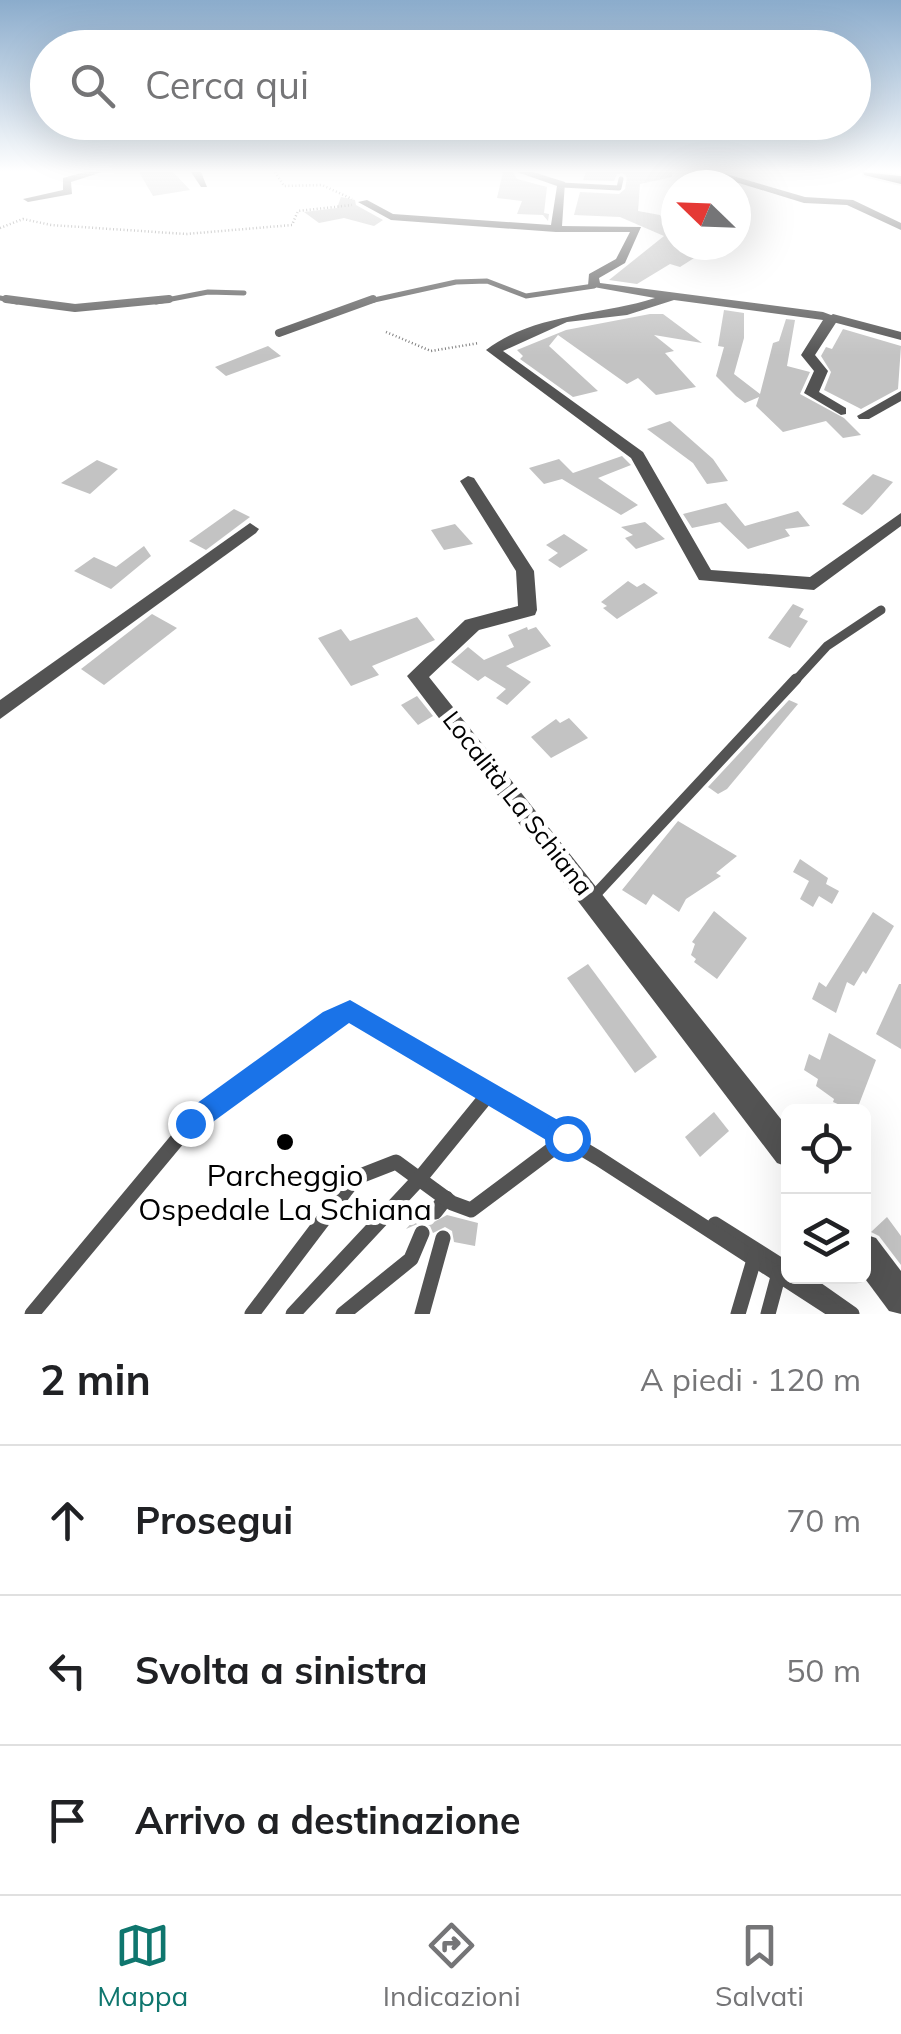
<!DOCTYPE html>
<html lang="it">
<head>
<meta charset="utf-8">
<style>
	:root { --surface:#fff; --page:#f2f2f2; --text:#202124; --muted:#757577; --line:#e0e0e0; --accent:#0f766e }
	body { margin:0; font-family:Mulish,sans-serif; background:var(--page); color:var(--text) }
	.controls { position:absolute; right:30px; bottom:30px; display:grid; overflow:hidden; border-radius:15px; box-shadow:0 10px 40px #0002 }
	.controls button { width:90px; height:90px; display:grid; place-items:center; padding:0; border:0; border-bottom:2px solid var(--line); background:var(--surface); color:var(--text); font:50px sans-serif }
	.compass { position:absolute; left:661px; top:170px; width:90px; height:90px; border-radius:50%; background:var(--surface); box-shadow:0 10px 40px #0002; rotate:293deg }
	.stop { position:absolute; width:30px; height:30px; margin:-22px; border:8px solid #1a73e8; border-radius:50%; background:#fff }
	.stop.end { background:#1a73e8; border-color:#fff; box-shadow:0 2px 10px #0008 }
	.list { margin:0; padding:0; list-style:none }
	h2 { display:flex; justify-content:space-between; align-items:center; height:130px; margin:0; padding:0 40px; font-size:42px }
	h2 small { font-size:32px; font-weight:400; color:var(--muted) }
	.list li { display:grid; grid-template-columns:65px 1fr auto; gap:30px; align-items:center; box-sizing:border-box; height:150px; padding:0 40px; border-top:2px solid var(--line) }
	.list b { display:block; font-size:38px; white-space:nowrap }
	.list em { font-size:32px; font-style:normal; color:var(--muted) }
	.icon { flex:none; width:55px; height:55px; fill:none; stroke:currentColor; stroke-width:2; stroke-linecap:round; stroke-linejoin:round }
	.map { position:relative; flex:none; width:901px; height:1314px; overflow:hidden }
	.search { position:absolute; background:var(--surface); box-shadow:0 10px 40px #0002; left:30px; right:30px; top:30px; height:110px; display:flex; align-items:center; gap:25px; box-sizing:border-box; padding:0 35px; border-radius:55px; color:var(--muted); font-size:38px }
	.sheet { height:580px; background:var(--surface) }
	nav { display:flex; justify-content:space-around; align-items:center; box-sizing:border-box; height:140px; border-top:2px solid var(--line); background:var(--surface); font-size:28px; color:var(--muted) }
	nav a { display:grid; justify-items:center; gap:5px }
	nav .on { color:var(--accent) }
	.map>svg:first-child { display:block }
	.building { fill:#c3c3c3 }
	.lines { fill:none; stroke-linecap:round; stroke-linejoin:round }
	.trunk-casing { stroke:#dbdbdb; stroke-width:4 }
	.path { stroke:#757575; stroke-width:2.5; stroke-dasharray:1 2.5; stroke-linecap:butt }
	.service-far4 { stroke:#535353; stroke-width:5 }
	.service-far3 { stroke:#535353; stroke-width:8 }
	.service-far2 { stroke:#535353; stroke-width:9 }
	.service-far1 { stroke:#535353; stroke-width:11 }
	.service { stroke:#535353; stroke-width:15 }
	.minor { fill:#535353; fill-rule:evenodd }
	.tertiary { fill:#535353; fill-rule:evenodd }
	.trunk { fill:#000; fill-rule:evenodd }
	.route { fill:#1a73e8 }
	.poi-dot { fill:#000; stroke:#fff; stroke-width:4 }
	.labels { text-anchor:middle; stroke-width:10; stroke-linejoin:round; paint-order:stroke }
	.street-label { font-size:25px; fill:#000; stroke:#fff }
	.near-poi-label { font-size:30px; fill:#000; stroke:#fff }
</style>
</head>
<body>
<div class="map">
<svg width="901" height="1314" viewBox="0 0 901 1314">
	<rect width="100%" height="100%" fill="#fff"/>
	<g class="building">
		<path d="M139 172H173L190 190 153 196Z"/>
		<path d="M503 172H513L517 179 547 187 544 213 549 214 548 221 543 215 517 214 522 201 497 198Z"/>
		<path d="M586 172H672V177L640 184 638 211 660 215 670 233 676 229V245L705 251 680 267 670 264 637 284 609 280 664 236 620 217 574 215 580 192 619 194 625 189 627 178 623 173 617 174 614 181 583 180Z"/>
		<path d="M341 197 355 200 356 205 383 220 374 226 344 218 319 223 304 212 337 208Z"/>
		<path d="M724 310 744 313V338L734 374 760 394 773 343 779 341 786 319 795 320 787 366 810 372 800 394 844 418 861 435 843 438 826 421 783 432 756 406 759 397 745 403 736 396 716 376 724 347 718 346Z"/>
		<path d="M650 314H663L702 343 654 335 674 351 665 353 696 387 656 395 638 378 627 384 558 335 549 346 598 391 573 397 520 359 523 356 517 350 566 330Z"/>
		<path d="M843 329 901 346 898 389 861 409 824 390 831 372 821 356 826 347 832 349Z"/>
		<path d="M268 346 281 356 226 376 215 367Z"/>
		<path d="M670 421 713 459 728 481 707 484 693 463 647 429Z"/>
		<path d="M622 456 631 465 598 478 638 505 621 515 562 479 544 484 529 468 559 459 573 473Z"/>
		<path d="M97 460 118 469 90 494 61 483Z"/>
		<path d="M873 474 893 482 869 509 862 515 842 504Z"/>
		<path d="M726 503 745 526 798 511 810 526 785 529 790 536 748 549 720 522 692 528 683 514Z"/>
		<path d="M234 509 250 517 206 550 189 541Z"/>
		<path d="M645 522 665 539 636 549 625 538 633 535 621 527Z"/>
		<path d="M455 524 473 544 444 550 431 530Z"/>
		<path d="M564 534 588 550 560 568 548 560 558 553 546 545Z"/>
		<path d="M144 546 151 556 111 589 74 571 94 557 116 567Z"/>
		<path d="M628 581 637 587 644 583 658 593 617 619 603 608 607 606 601 602Z"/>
		<path d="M793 604 804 609 799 617 808 621 790 648 768 638Z"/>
		<path d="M152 614 177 628 104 685 81 669Z"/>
		<path d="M417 617 435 640 372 666 379 675 351 686 318 638 341 629 350 641Z"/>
		<path d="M527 627 528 630 536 627 551 646 506 666 531 682 507 705 496 698 506 689 485 676 478 681 451 662 468 647 484 660 514 647 508 635Z"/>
		<path d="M417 696 433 716 418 725 401 705Z"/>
		<path d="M789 700 798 704 727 789 718 794 708 787Z"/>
		<path d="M569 718 588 738 551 758 531 737 556 719 560 723Z"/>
		<path d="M678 821 737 856 716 873 721 876 686 899 679 912 653 894 646 905 622 890Z"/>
		<path d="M800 859 828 878 826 884 839 891 832 904 819 896 813 907 800 899 809 881 793 872Z"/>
		<path d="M714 911 747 938 717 979 694 962 696 959 691 955 695 944 692 942Z"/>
		<path d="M873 912 894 926 866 974 863 971 854 986 847 982 836 1013 812 999 819 982 826 987Z"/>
		<path d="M588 964 657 1057 635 1073 567 978Z"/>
		<path d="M899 984H901V1049L876 1034Z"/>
		<path d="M829 1033 876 1060 856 1112 833 1102 834 1099 816 1086 818 1079 804 1070 809 1054 820 1060Z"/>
		<path d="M714 1112 729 1131 700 1157 685 1137Z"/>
		<path d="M424 1209 425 1217 432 1223 447 1215 478 1223 475 1246 454 1242 452 1231 445 1227 433 1233 430 1226 422 1222 406 1229Z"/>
		<path d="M887 1217 901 1236V1265L879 1236 871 1232Z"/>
	</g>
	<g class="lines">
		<defs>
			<path id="trunk" d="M863 172 901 176V184L864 175Z"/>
		</defs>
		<use href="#trunk" class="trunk-casing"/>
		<g class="path">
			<path d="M275 172 284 186 322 185 352 199"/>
			<path d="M0 228 23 219 51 225 186 234 292 225 298 211 352 205"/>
			<path d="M386 332 431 351 479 343"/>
		</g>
		<g class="service-far4">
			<path d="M562 185 619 188 621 179"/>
			<path d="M0 298 17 302"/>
			<path d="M156 302 208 292 244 293"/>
			<path d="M365 302 456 282 487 281 526 296 594 286"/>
		</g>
		<g class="service-far3">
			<path d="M6 299 75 308 169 299"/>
			<path d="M279 333 373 299"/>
		</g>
		<path class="service-far2" d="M794 682 827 646 881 610"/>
		<path class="service-far1" d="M593 897 796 679"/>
		<g class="service">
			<path d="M435 1212 446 1198"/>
			<path d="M715 1224 788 1270"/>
			<path d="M798 1276 852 1314"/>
			<path d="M32 1314 191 1123 331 1020 350 1011 598 1158 839 1314"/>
			<path d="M252 1314 355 1178 396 1162 452 1203 471 1210 567 1138"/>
			<path d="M293 1314 421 1177 491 1091"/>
			<path d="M343 1314 411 1259 422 1233"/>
			<path d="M422 1314 443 1238"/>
			<path d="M738 1314 756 1253"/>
			<path d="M768 1314 779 1273"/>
		</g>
		<g class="minor">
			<path d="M85 172H102L71 182 72 194 28 202 23 199 63 190V178Z"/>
			<path d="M191 172H201L207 187H201Z"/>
			<path d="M517 172H533L565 182 562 226 641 227 625 263 599 278 600 283 823 312 839 318 815 355 828 371 819 392 846 408V414L841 415 804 393 814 371 801 355 823 320 674 300 627 315 567 322 503 351 643 452 711 570 810 577 901 513V526L814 590 699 580 631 458 486 350C535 313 599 316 655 298L588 286 589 274 616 259 630 232H556L391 220 358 202 367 200 393 214 551 225 557 186Z"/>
			<path d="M703 172H719L805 197 853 200 901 223V230L847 205 804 203Z"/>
			<path d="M901 391V401L869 419H859L857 416Z"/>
			<path d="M468 476 474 478 534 571 537 610 535 615 479 630 429 677 788 1128V1167L777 1163 407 676 465 620 518 606 516 571 460 481Z"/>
			<path d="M250 523 259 529 256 533 0 719V700Z"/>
			<path d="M864 1234 876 1238 901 1271V1314L889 1311 863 1276Z"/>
		</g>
		<path class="tertiary" d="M833 314 901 332V340L829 321 827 318Z"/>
		<use href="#trunk" class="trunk"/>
	</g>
	<linearGradient id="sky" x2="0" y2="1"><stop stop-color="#8baccc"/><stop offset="0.48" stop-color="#fff"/><stop offset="1" stop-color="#fff" stop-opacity="0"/></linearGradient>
	<rect width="901" height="356" fill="url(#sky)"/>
	<path class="route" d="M350 1000 575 1130 579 1138 575 1147 567 1151 558 1147 349 1023 199 1132 190 1135 182 1132 178 1123 182 1114 323 1012Z"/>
	<circle class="poi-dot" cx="285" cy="1142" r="10"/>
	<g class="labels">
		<g class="street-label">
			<text transform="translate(518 803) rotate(52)" y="9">Località La Schiana</text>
		</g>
		<g class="near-poi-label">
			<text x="285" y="1186">Parcheggio<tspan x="285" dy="34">Ospedale La Schiana</tspan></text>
		</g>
	</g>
</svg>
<div class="controls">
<button><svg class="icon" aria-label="locate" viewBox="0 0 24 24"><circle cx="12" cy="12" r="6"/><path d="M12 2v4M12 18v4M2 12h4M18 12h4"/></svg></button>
<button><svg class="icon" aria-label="layers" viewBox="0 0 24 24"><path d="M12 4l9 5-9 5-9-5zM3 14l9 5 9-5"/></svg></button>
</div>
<svg class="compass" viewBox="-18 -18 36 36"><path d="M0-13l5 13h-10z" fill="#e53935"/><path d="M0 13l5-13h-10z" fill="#757577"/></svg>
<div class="stop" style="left:567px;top:1138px"></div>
<div class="stop end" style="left:190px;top:1123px"></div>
<div class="search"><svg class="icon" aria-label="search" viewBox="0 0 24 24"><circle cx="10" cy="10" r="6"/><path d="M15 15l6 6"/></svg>Cerca qui</div>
</div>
<section class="sheet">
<h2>2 min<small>A piedi · 120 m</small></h2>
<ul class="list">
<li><svg class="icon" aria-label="ahead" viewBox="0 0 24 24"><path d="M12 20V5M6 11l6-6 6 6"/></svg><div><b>Prosegui</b></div><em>70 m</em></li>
<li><svg class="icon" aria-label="left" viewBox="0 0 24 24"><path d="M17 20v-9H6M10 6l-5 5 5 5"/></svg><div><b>Svolta a sinistra</b></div><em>50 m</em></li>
<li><svg class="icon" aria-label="arrive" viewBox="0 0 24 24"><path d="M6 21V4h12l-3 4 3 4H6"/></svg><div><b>Arrivo a destinazione</b></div></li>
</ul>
</section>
<nav>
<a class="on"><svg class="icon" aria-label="map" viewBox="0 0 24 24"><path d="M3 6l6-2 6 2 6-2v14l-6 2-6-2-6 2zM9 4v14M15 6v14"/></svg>Mappa</a>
<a><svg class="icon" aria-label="directions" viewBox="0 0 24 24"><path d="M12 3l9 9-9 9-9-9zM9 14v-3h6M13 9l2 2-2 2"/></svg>Indicazioni</a>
<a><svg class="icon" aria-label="saved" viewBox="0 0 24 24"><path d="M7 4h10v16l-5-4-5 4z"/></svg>Salvati</a>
</nav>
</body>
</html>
